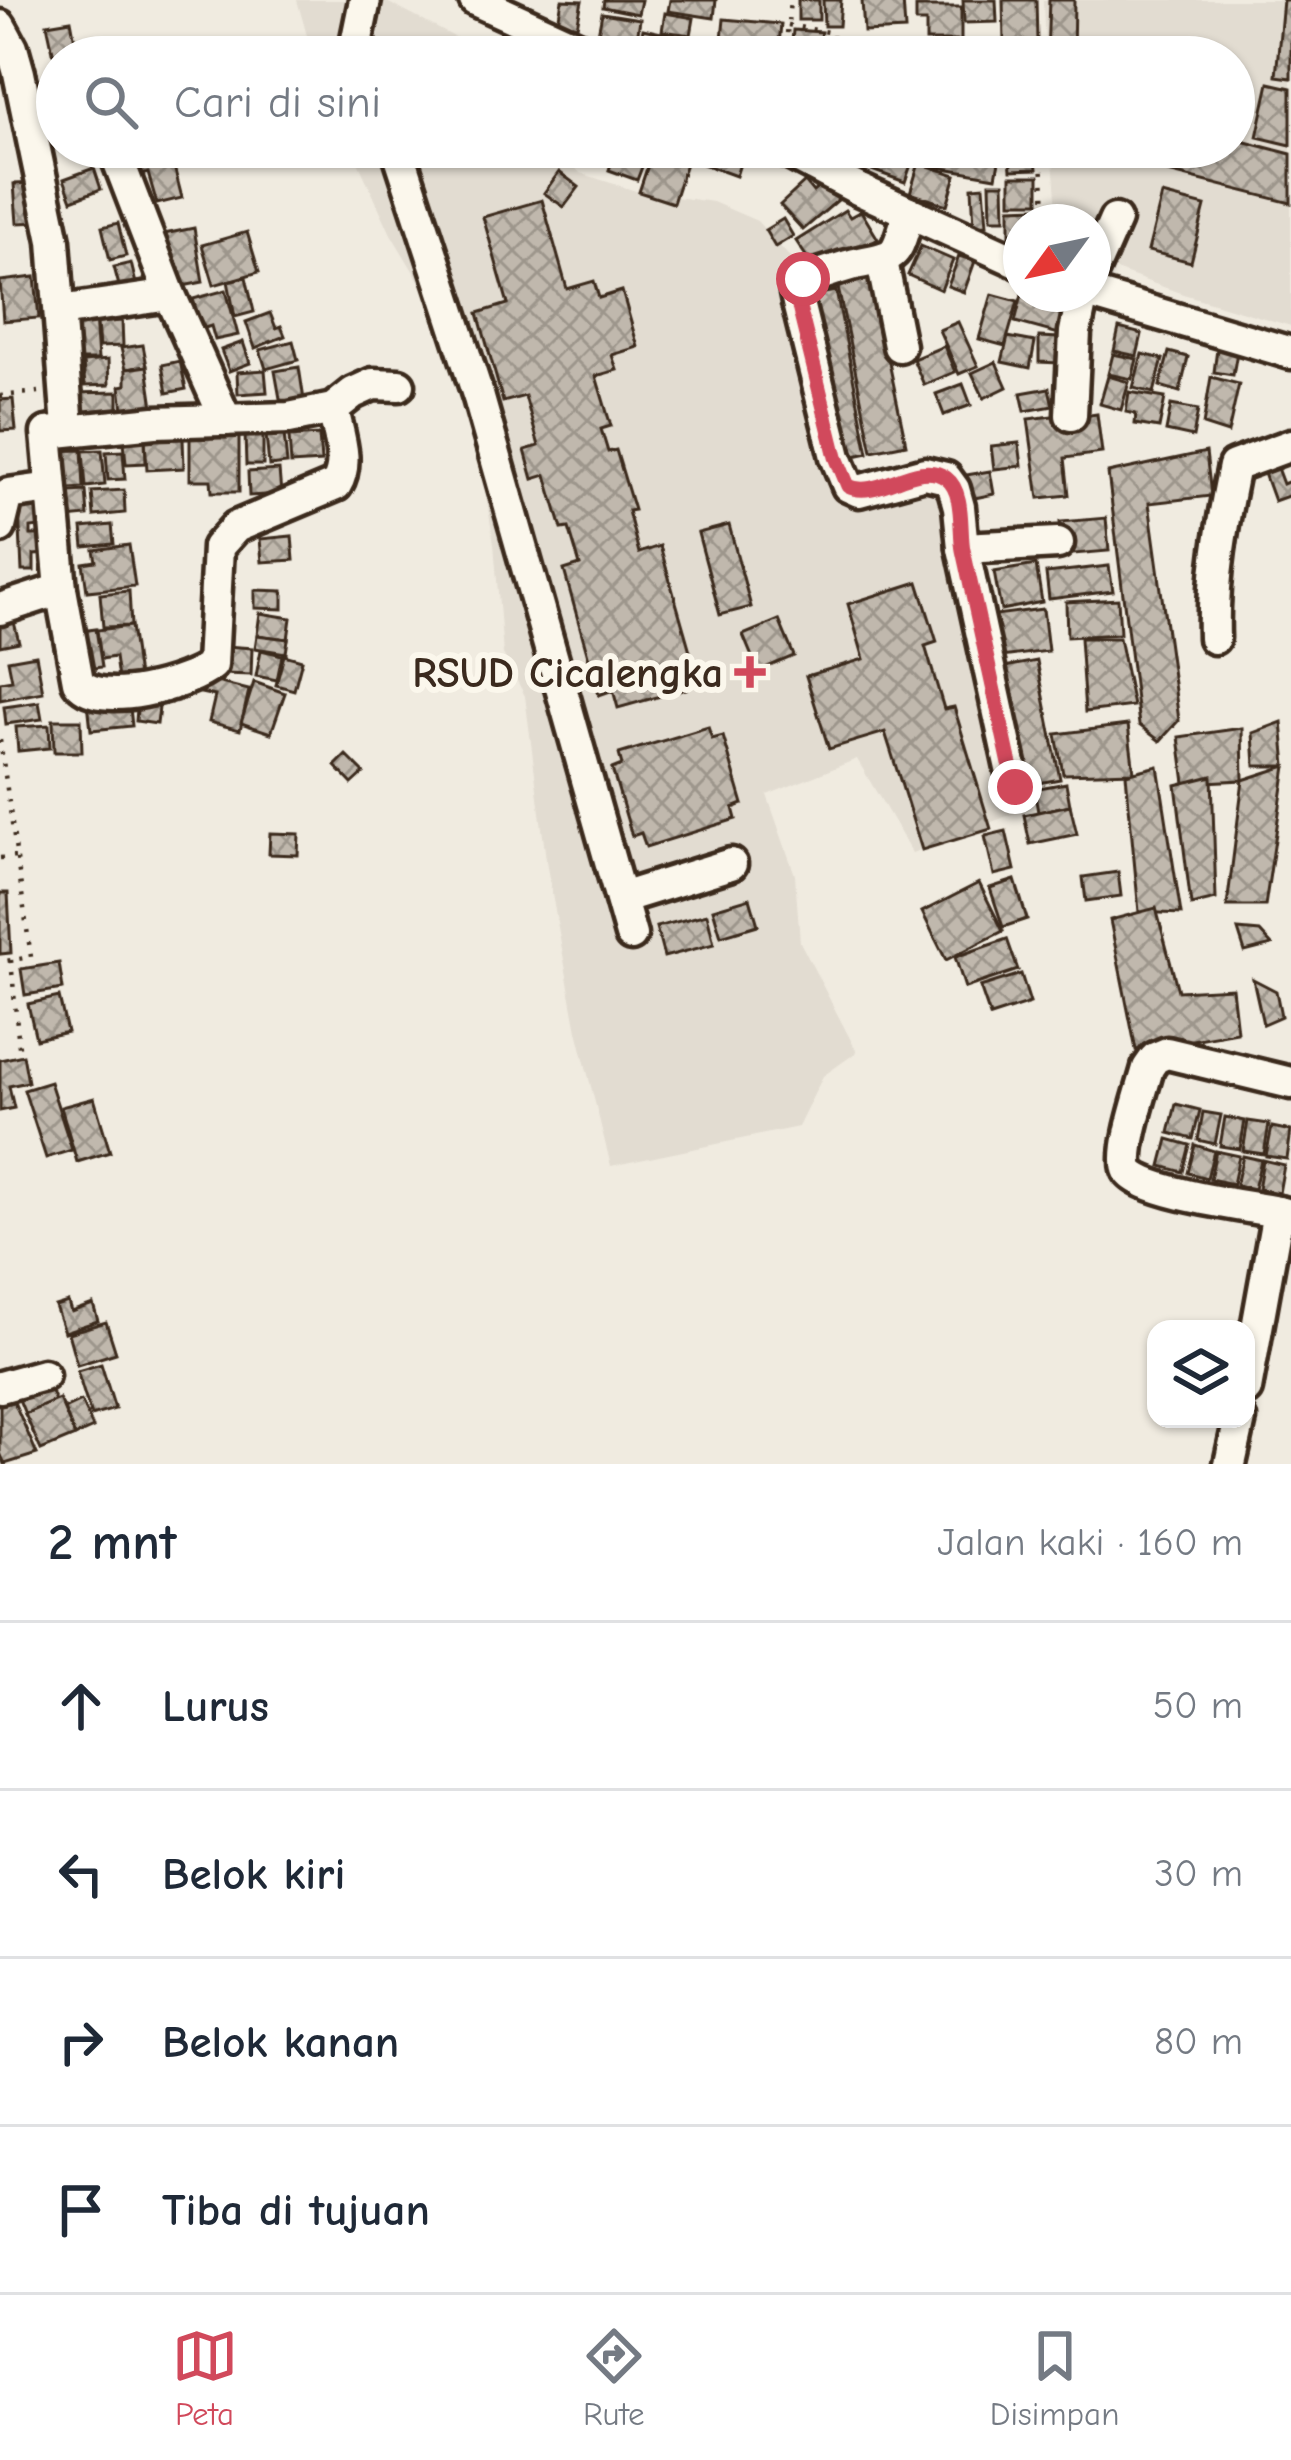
<!DOCTYPE html>
<html lang="id">
<head>
<meta charset="utf-8">
<style>
	:root { --surface:#fff; --page:#f6f6f7; --text:#1f2937; --muted:#747a83; --line:#e0e1e3; --accent:#d1495b }
	body { margin:0; font-family:"Comic Neue",sans-serif; background:var(--page); color:var(--text) }
	.controls { position:absolute; right:36px; bottom:36px; display:grid; overflow:hidden; border-radius:24px; box-shadow:0 3px 9px #0004 }
	.controls button { width:108px; height:108px; display:grid; place-items:center; padding:0; border:0; border-bottom:3px solid var(--line); background:var(--surface); color:var(--text); font:60px sans-serif }
	.compass { position:absolute; left:1003px; top:204px; width:108px; height:108px; border-radius:50%; background:var(--surface); box-shadow:0 3px 9px #0004; rotate:237deg }
	.stop { position:absolute; width:36px; height:36px; margin:-27px; border:9px solid #d1495b; border-radius:50%; background:#fff }
	.stop.end { background:#d1495b; border-color:#fff; box-shadow:0 3px 12px #0008 }
	.list { margin:0; padding:0; list-style:none }
	h2 { display:flex; justify-content:space-between; align-items:center; height:156px; margin:0; padding:0 48px; font-size:51px }
	h2 small { font-size:39px; font-weight:400; color:var(--muted) }
	.list li { display:grid; grid-template-columns:78px 1fr auto; gap:36px; align-items:center; box-sizing:border-box; height:168px; padding:0 48px; border-top:3px solid var(--line) }
	.list b { display:block; font-size:45px; white-space:nowrap }
	.list em { font-size:39px; font-style:normal; color:var(--muted) }
	.icon { flex:none; width:66px; height:66px; fill:none; stroke:currentColor; stroke-width:2; stroke-linecap:round; stroke-linejoin:round }
	.map { position:relative; flex:none; width:1291px; height:1464px; overflow:hidden }
	.search { position:absolute; background:var(--surface); box-shadow:0 3px 9px #0004; left:36px; right:36px; top:36px; height:132px; display:flex; align-items:center; gap:30px; box-sizing:border-box; padding:0 42px; border-radius:66px; color:var(--muted); font-size:45px }
	.sheet { height:828px; background:var(--surface) }
	nav { display:flex; justify-content:space-around; align-items:center; box-sizing:border-box; height:168px; border-top:3px solid var(--line); background:var(--surface); font-size:33px; color:var(--muted) }
	nav a { display:grid; justify-items:center; gap:6px }
	nav .on { color:var(--accent) }
	.map>svg:first-child { display:block }
	.built { fill:#e2dcd1 }
	.building { fill:url(#building-cross-hatch); stroke:#3b2a1e; stroke-width:3 }
	.lines { fill:none; stroke-linecap:round; stroke-linejoin:round }
	.minor-casing { stroke:#3b2a1e; stroke-width:39 }
	.path { stroke:#3b2a1e; stroke-width:4.5; stroke-dasharray:3 9; stroke-linecap:butt }
	.minor { stroke:#fbf7ec; stroke-width:30 }
	.route { stroke:#d1495b; stroke-width:15 }
	.poi-dot { fill:#d1495b; stroke:#fbf7ec; stroke-width:4.5 }
	.labels { text-anchor:middle; stroke-width:12; stroke-linejoin:round; paint-order:stroke }
	.poi-label { font-size:42px; font-weight:bold; fill:#3b2a1e; stroke:#fbf7ec; text-anchor:end }
</style>
</head>
<body>
<div class="map">
<svg width="1291" height="1464" viewBox="0 0 1291 1464">
	<defs>
		<pattern id="building-cross-hatch" width="8" height="8" patternUnits="userSpaceOnUse" patternTransform="scale(3)"><rect width="8" height="8" fill="#c0b8ad"/><path d="M0 0l8 8M0 8l8-8" fill="none" stroke="#9d968c"/></pattern>
	</defs>
	<rect width="100%" height="100%" fill="#f0ebe0"/>
	<filter id="ink" filterUnits="userSpaceOnUse"><feTurbulence type="fractalNoise" baseFrequency=".00833" numOctaves="2"/><feDisplacementMap in="SourceGraphic" scale="24" xChannelSelector="R" yChannelSelector="G"/><feConvolveMatrix kernelMatrix="1 2 1 2 8 2 1 2 1" color-interpolation-filters="sRGB"/></filter>
	<g filter="url(#ink)">
		<g class="built">
			<path d="M297 0H383L464 42 506 57H313Z"/>
			<path d="M1043 0H1291V326L1183 294 1093 262V222H1058L1052 147H1234V57H1045Z"/>
			<path d="M351 147H557L580 173 639 192 713 202 757 221 796 264 805 317 851 495 938 487 967 566 1015 813 912 853 857 759 767 795 795 875 800 942 857 1052 823 1076 798 1127 611 1166 577 1031 547 867 525 696 503 654 494 544 472 410 436 309 391 234Z"/>
		</g>
		<g class="building">
			<path d="M562 0 582 1 577 26 558 22Z"/>
			<path d="M604 0H641L638 14 603 7Z"/>
			<path d="M670 0H716L714 18 668 11Z"/>
			<rect x="798" y="0" width="21" height="20"/>
			<path d="M823 0H841L839 26H824Z"/>
			<path d="M862 0H903L905 30 864 32Z"/>
			<path d="M963 0H996L997 22 964 23Z"/>
			<path d="M1003 0H1036L1037 41 1004 42Z"/>
			<path d="M1049 0H1074L1073 57H1047Z"/>
			<path d="M1283 0H1291V78L1276 76Z"/>
			<path d="M916 7H961V41H926V22H916Z"/>
			<path d="M602 13 640 19 636 45 597 39Z"/>
			<path d="M665 13 694 18 691 35 662 31Z"/>
			<path d="M724 19 781 24 779 44 722 39Z"/>
			<path d="M71 20 78 57H57L56 66 47 24Z"/>
			<path d="M643 29 670 35 665 57 638 50Z"/>
			<path d="M793 30 821 32 818 55 791 53Z"/>
			<path d="M674 37 693 40 690 57H670Z"/>
			<path d="M985 47 1028 48V57H985Z"/>
			<path d="M1269 83 1291 88V145L1257 137Z"/>
			<path d="M1234 139 1291 154V203L1069 147H1234Z"/>
			<path d="M169 147 182 198 157 204 148 173 134 177 126 148Z"/>
			<path d="M654 147H681L678 157 687 160 673 203 639 192Z"/>
			<path d="M697 147 745 148 736 176 692 160Z"/>
			<path d="M876 147H917L905 182 869 169Z"/>
			<path d="M930 147 1001 151 996 177 927 165Z"/>
			<path d="M1009 147H1035L1037 169 1011 170Z"/>
			<path d="M616 149 645 159 637 180 609 170Z"/>
			<path d="M919 163 956 175 947 205 910 193Z"/>
			<path d="M94 168 101 189 72 200 64 179Z"/>
			<path d="M559 172 579 187 564 207 544 193Z"/>
			<rect x="1011" y="176" width="28" height="26"/>
			<path d="M805 182 813 192 824 183 838 200 803 230 780 205Z"/>
			<path d="M41 183 43 222 17 223 14 184Z"/>
			<path d="M990 183H1004L1005 219H991Z"/>
			<path d="M984 186 987 225 974 226 972 187Z"/>
			<path d="M1162 195 1205 206 1191 262 1148 251Z"/>
			<path d="M542 200 567 289 594 281 599 298 622 291 638 347 612 355 617 370 596 376 611 426 601 429 608 452 616 450 634 510 628 511 639 553 660 546 696 672 682 676 686 689 618 708 613 690 599 695 564 570 580 565 569 528 562 529 546 475 533 479 525 450 539 446 525 396 503 402 478 313 508 304 483 217Z"/>
			<path d="M1039 207 1040 222H1021V239H1010V208Z"/>
			<path d="M845 210 850 217 861 211 878 239 846 259 841 251 814 268 796 241Z"/>
			<path d="M783 219 793 236 775 247 765 230Z"/>
			<path d="M118 223 126 256 110 260 102 227Z"/>
			<path d="M194 228 203 282 173 288 164 234Z"/>
			<path d="M247 232 259 272 214 285 202 245Z"/>
			<path d="M921 246 953 260 941 290 908 275Z"/>
			<path d="M959 256 975 261 964 292 948 286Z"/>
			<path d="M131 263 138 292 122 297 114 267Z"/>
			<path d="M870 271 906 444 872 451 836 278Z"/>
			<path d="M35 277 39 318 3 321 0 281Z"/>
			<path d="M246 277 254 312 235 317 228 281Z"/>
			<path d="M226 290 238 335 215 340 211 326 202 329 193 299Z"/>
			<path d="M836 291 868 453 840 459 808 296Z"/>
			<path d="M992 294 1018 301 1005 346 979 339Z"/>
			<path d="M1022 294 1075 303 1066 336 1015 322Z"/>
			<path d="M270 313 276 328 281 326 285 336 255 348 246 322Z"/>
			<path d="M95 316 98 360H76L73 317Z"/>
			<path d="M122 321 123 346 99 347 97 323Z"/>
			<path d="M958 322 978 366 959 374 939 330Z"/>
			<path d="M1119 328 1142 334 1137 356 1114 351Z"/>
			<path d="M1008 337 1035 342 1030 368 1002 362Z"/>
			<path d="M1039 337 1060 338 1059 363 1039 362Z"/>
			<path d="M293 341 298 360 266 369 260 350Z"/>
			<path d="M243 342 250 363 229 371 221 350Z"/>
			<path d="M143 345 147 366 126 369 121 348Z"/>
			<path d="M944 346 955 372 924 385 913 359Z"/>
			<path d="M1217 349 1237 352 1233 375 1214 372Z"/>
			<path d="M1169 352 1188 357 1180 392 1160 386Z"/>
			<path d="M1113 354 1137 359 1132 379 1108 374Z"/>
			<path d="M1142 354 1163 359 1154 393 1133 388Z"/>
			<path d="M108 360 109 385 85 386 83 362Z"/>
			<path d="M180 361 186 389 167 393 162 365Z"/>
			<path d="M996 362 1007 387 984 398 972 373Z"/>
			<path d="M147 366 155 421 125 425 120 386 126 385V369Z"/>
			<path d="M299 367 304 400 281 404 275 371Z"/>
			<path d="M265 370 267 392 238 394 237 372Z"/>
			<path d="M1108 376 1129 382 1121 410 1100 404Z"/>
			<path d="M1211 377 1239 384 1228 433 1203 425Z"/>
			<path d="M963 384 971 405 944 415 936 394Z"/>
			<path d="M1049 388 1053 406 1025 411 1021 393Z"/>
			<path d="M118 392V422L73 423 72 393Z"/>
			<path d="M1129 392 1165 398 1159 428 1135 424 1136 414 1126 412Z"/>
			<path d="M13 399 16 430 0 431V400Z"/>
			<path d="M1171 405 1198 410 1193 437 1166 431Z"/>
			<path d="M1069 414 1070 418 1097 414 1102 453 1065 458 1069 495 1039 498 1028 419Z"/>
			<path d="M245 433H263V465H246Z"/>
			<path d="M284 434 287 464 269 466 266 435Z"/>
			<path d="M319 435 321 462 291 464 289 437Z"/>
			<path d="M190 437H239V492H212L211 480H190Z"/>
			<path d="M183 438 184 468 147 470 145 440Z"/>
			<path d="M145 440 146 463 126 464 124 441Z"/>
			<path d="M1019 443 1022 466 994 469 991 446Z"/>
			<path d="M82 450 84 488 56 490 53 451Z"/>
			<path d="M102 450 105 485 86 487 83 451Z"/>
			<path d="M123 451 125 479 108 480 106 452Z"/>
			<path d="M1206 452 1211 496 1149 503 1179 720 1160 741 1139 725 1108 473Z"/>
			<path d="M1274 460 1283 484 1290 481 1291 485V495L1274 501 1261 465Z"/>
			<path d="M279 470 281 494 249 496 248 472Z"/>
			<path d="M990 471 994 494 960 501 955 477Z"/>
			<path d="M124 490 125 513 94 516 92 492Z"/>
			<path d="M86 491 88 516 55 519 53 493Z"/>
			<path d="M40 506V527L31 528V535H47V554L34 555V571H22L19 507Z"/>
			<path d="M1106 518 1109 551 1063 555 1060 522Z"/>
			<path d="M112 525 114 544 84 547 82 528Z"/>
			<path d="M729 525 751 607 720 615 698 533Z"/>
			<path d="M292 536 294 560 262 562 260 539Z"/>
			<path d="M129 545 135 586 87 591 83 563 96 561 94 550Z"/>
			<path d="M1036 565 1042 602 1001 610 994 572Z"/>
			<path d="M1109 566 1113 591 1049 599 1046 573Z"/>
			<path d="M918 582 937 642 925 646 944 709 954 707 991 829 922 850 885 732 829 749 806 676 864 659 848 604Z"/>
			<path d="M255 590 283 591V609L255 608Z"/>
			<path d="M129 591 131 626 103 627 100 594Z"/>
			<path d="M1118 599 1120 634 1067 637 1066 602Z"/>
			<path d="M1043 609 1048 651 993 658 987 616Z"/>
			<path d="M260 613 291 618 288 639 257 635Z"/>
			<path d="M12 614 19 642 0 646V617Z"/>
			<path d="M779 620 794 656 758 671 743 635Z"/>
			<path d="M131 626 139 684 119 686 115 657 101 659 97 630Z"/>
			<path d="M96 629 102 667 78 670 73 632Z"/>
			<path d="M257 635 288 639 286 653 255 648Z"/>
			<path d="M1080 638H1119L1133 706 1085 712Z"/>
			<path d="M225 646 252 648 251 675 224 674Z"/>
			<path d="M261 650 282 655 277 680 256 676Z"/>
			<path d="M36 655 43 692 0 700V682L12 680 8 660Z"/>
			<path d="M284 655 302 660 294 690 276 685Z"/>
			<path d="M1037 661 1060 779 1022 786 999 668Z"/>
			<path d="M204 679 249 690 240 730 209 722 215 696 201 693Z"/>
			<path d="M254 682 285 693 271 733 241 723Z"/>
			<path d="M138 697 160 699 157 724 136 721Z"/>
			<path d="M129 699 132 726 91 730 88 702Z"/>
			<path d="M39 702 42 719 6 724 4 707Z"/>
			<path d="M53 720H81L82 752H54Z"/>
			<path d="M1282 722 1286 766H1255L1253 733Z"/>
			<path d="M49 725 50 748 18 751 16 727Z"/>
			<path d="M1128 725 1134 772 1063 774 1056 734Z"/>
			<path d="M708 727 712 739 723 736 743 804 733 808 736 819 646 847 641 833 632 836 612 769 622 765 619 754Z"/>
			<path d="M1242 728 1243 780 1185 783 1179 737Z"/>
			<path d="M346 755 364 773 352 784 335 766Z"/>
			<path d="M1158 766 1181 914 1139 912 1126 774Z"/>
			<path d="M1286 766 1265 906H1227L1243 780Z"/>
			<path d="M1212 776 1216 899 1191 905 1176 785Z"/>
			<path d="M1066 783 1070 805 1038 812 1034 789Z"/>
			<path d="M1070 805 1077 834 1030 844 1024 815Z"/>
			<path d="M1006 831 1015 870 994 875 985 836Z"/>
			<path d="M270 833 299 834 298 855 269 854Z"/>
			<path d="M1118 872 1121 896 1086 901 1083 877Z"/>
			<path d="M1015 880 1027 919 1003 927 990 888Z"/>
			<path d="M979 883 1003 931 946 960 922 912Z"/>
			<path d="M0 893H8L11 953 0 954Z"/>
			<path d="M750 898 758 925 721 936 713 909Z"/>
			<path d="M1156 908 1178 991 1232 988 1237 1032 1136 1050 1110 920Z"/>
			<path d="M707 914 714 944 664 957 656 927Z"/>
			<path d="M1238 930 1260 932 1272 945 1245 952Z"/>
			<path d="M1007 939 1018 970 965 988 955 957Z"/>
			<path d="M59 963 63 989 25 995 21 969Z"/>
			<path d="M1021 974 1030 1003 990 1016 980 987Z"/>
			<path d="M1253 979 1276 991 1281 1016 1263 1024Z"/>
			<path d="M59 997 67 1032 36 1039 28 1004Z"/>
			<path d="M23 1055 28 1082 9 1086 14 1108 0 1111V1060Z"/>
			<path d="M50 1082 72 1150 46 1158 24 1090Z"/>
			<path d="M94 1098 110 1152 77 1162 61 1107Z"/>
			<path d="M1176 1104 1200 1110 1193 1139 1169 1133Z"/>
			<path d="M1203 1112 1221 1115 1215 1144 1198 1140Z"/>
			<path d="M1225 1117 1245 1121 1240 1149 1220 1146Z"/>
			<path d="M1248 1121 1269 1124 1264 1154 1243 1151Z"/>
			<path d="M1272 1127 1291 1131 1287 1159 1266 1156Z"/>
			<path d="M1168 1139 1190 1145 1183 1172 1161 1166Z"/>
			<path d="M1195 1145 1214 1151 1207 1178 1188 1173Z"/>
			<path d="M1216 1151 1239 1156 1233 1184 1210 1179Z"/>
			<path d="M1243 1156 1261 1160 1254 1189 1236 1185Z"/>
			<path d="M1263 1160 1284 1165 1279 1193 1258 1189Z"/>
			<path d="M68 1302 71 1312 93 1304 98 1321 64 1332 55 1306Z"/>
			<path d="M106 1322 116 1353 77 1365 68 1333Z"/>
			<path d="M101 1364 115 1409 91 1416 77 1371Z"/>
			<path d="M46 1380 55 1401 25 1414 16 1392Z"/>
			<path d="M10 1393 37 1454 5 1464 0 1453V1397Z"/>
			<path d="M59 1399 75 1436 41 1450 25 1414Z"/>
			<path d="M81 1401 93 1428 75 1436 64 1409Z"/>
		</g>
		<g class="lines">
			<defs>
				<g id="minor">
					<path d="M475 0 599 57"/>
					<path d="M0 26 12 48 19 73 54 241 68 428"/>
					<path d="M364 57 357 39 365 0"/>
					<path d="M397 147 479 398 631 935"/>
					<path d="M778 147 858 189 1021 263"/>
					<path d="M117 157 170 295 226 420"/>
					<path d="M909 212C894 262 899 254 851 265 835 269 820 276 803 279L796 293 798 303 836 457 848 486 859 491 925 473 946 478 954 489 959 507 963 548 1015 787"/>
					<path d="M882 261 899 346"/>
					<path d="M1093 270 1115 220"/>
					<path d="M1091 294 1291 353"/>
					<path d="M60 311 170 295"/>
					<path d="M333 409C338 434 350 462 336 485L236 527 218 547 212 665C190 684 97 710 78 681L61 589 47 433 155 422 289 418 333 409 353 393 373 384 399 385"/>
					<path d="M1071 415 1075 332 1083 294"/>
					<path d="M0 527 8 494 51 488"/>
					<path d="M963 548 1058 543"/>
					<path d="M0 609 61 589"/>
					<path d="M1214 638C1212 578 1222 525 1234 466L1291 445"/>
					<path d="M621 898 731 864"/>
					<path d="M1278 1212C1252 1207 1135 1192 1128 1169 1122 1147 1142 1091 1148 1068L1155 1058 1167 1053 1291 1083"/>
					<path d="M0 1387 43 1375"/>
					<path d="M1246 1389 1278 1212 1291 1215"/>
					<path d="M1230 1464 1240 1419"/>
				</g>
			</defs>
			<use href="#minor" class="minor-casing"/>
			<g class="path">
				<path d="M788 25 833 33 834 51 929 47"/>
				<path d="M1037 51V57"/>
				<path d="M785 57 790 0"/>
				<path d="M1041 147 1046 222"/>
				<path d="M866 165 871 147"/>
				<path d="M0 396 38 392"/>
				<path d="M0 740 31 957 0 962"/>
				<path d="M0 858 19 857"/>
				<path d="M11 960 19 1047"/>
			</g>
			<use href="#minor" class="minor"/>
		</g>
	</g>
	<g class="lines" filter="url(#ink)">
		<path class="route" d="M803 279 796 293 798 303 836 457 848 486C878 501 917 457 946 478 965 492 959 530 963 550 980 629 998 708 1015 787"/>
	</g>
	<path class="poi-dot" d="M744 654h12v12h12v12h-12v12h-12v-12h-12v-12h12z"/>
	<g class="labels">
		<g class="poi-label">
			<text x="723" y="687">RSUD Cicalengka</text>
		</g>
	</g>
</svg>
<div class="controls">
<button><svg class="icon" aria-label="layers" viewBox="0 0 24 24"><path d="M12 4l9 5-9 5-9-5zM3 14l9 5 9-5"/></svg></button>
</div>
<svg class="compass" viewBox="-18 -18 36 36"><path d="M0-13l5 13h-10z" fill="#e53935"/><path d="M0 13l5-13h-10z" fill="#747a83"/></svg>
<div class="stop" style="left:803px;top:279px"></div>
<div class="stop end" style="left:1015px;top:787px"></div>
<div class="search"><svg class="icon" aria-label="search" viewBox="0 0 24 24"><circle cx="10" cy="10" r="6"/><path d="M15 15l6 6"/></svg>Cari di sini</div>
</div>
<section class="sheet">
<h2>2 mnt<small>Jalan kaki · 160 m</small></h2>
<ul class="list">
<li><svg class="icon" aria-label="ahead" viewBox="0 0 24 24"><path d="M12 20V5M6 11l6-6 6 6"/></svg><div><b>Lurus</b></div><em>50 m</em></li>
<li><svg class="icon" aria-label="left" viewBox="0 0 24 24"><path d="M17 20v-9H6M10 6l-5 5 5 5"/></svg><div><b>Belok kiri</b></div><em>30 m</em></li>
<li><svg class="icon" aria-label="right" viewBox="0 0 24 24"><path d="M7 20v-9h11M14 6l5 5-5 5"/></svg><div><b>Belok kanan</b></div><em>80 m</em></li>
<li><svg class="icon" aria-label="arrive" viewBox="0 0 24 24"><path d="M6 21V4h12l-3 4 3 4H6"/></svg><div><b>Tiba di tujuan</b></div></li>
</ul>
</section>
<nav>
<a class="on"><svg class="icon" aria-label="map" viewBox="0 0 24 24"><path d="M3 6l6-2 6 2 6-2v14l-6 2-6-2-6 2zM9 4v14M15 6v14"/></svg>Peta</a>
<a><svg class="icon" aria-label="directions" viewBox="0 0 24 24"><path d="M12 3l9 9-9 9-9-9zM9 14v-3h6M13 9l2 2-2 2"/></svg>Rute</a>
<a><svg class="icon" aria-label="saved" viewBox="0 0 24 24"><path d="M7 4h10v16l-5-4-5 4z"/></svg>Disimpan</a>
</nav>
</body>
</html>
